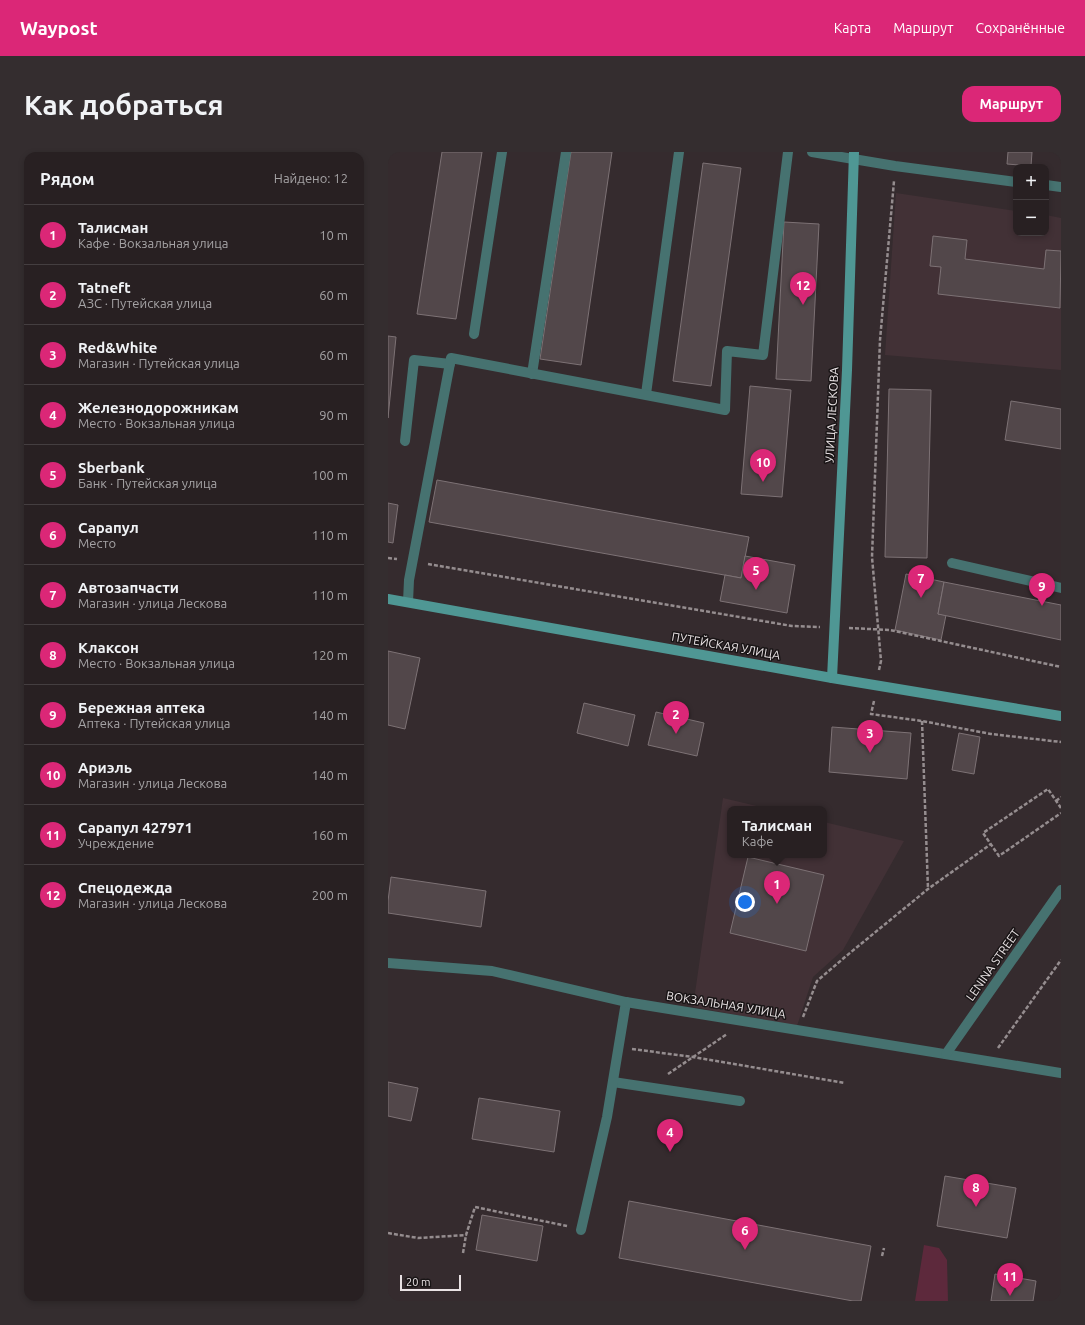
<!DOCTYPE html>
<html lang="ru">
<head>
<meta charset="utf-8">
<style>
	:root { --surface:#282022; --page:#342d2f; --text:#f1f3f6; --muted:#a5a3a5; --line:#443e40; --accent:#db2777 }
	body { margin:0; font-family:Ubuntu,sans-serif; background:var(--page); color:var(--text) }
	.controls { position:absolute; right:12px; top:12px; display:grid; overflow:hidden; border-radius:8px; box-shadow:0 2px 6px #0003 }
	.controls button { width:36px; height:36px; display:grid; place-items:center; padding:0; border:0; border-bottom:1px solid var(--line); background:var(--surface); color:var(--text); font:20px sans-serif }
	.scale { position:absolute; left:12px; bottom:10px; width:61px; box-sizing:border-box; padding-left:4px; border:2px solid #e9e2e4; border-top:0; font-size:11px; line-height:14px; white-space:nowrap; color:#e9e2e4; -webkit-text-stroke:3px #191516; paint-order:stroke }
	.you { position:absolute; left:357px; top:750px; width:14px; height:14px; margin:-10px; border:3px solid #fff; border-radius:50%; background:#1a73e8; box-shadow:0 0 0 6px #1a73e833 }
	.badge { display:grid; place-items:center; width:26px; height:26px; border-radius:50%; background:var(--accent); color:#fff; font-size:13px; font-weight:700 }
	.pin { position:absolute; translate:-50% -33px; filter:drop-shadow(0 1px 2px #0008) }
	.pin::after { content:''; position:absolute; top:21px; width:14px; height:12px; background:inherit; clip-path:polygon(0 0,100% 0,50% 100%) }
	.popup { position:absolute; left:339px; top:654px; width:100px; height:52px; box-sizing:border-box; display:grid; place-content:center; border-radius:8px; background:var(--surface); filter:drop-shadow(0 1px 3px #0005); font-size:13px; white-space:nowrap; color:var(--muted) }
	.popup b { font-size:15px; color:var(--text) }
	.popup::after { content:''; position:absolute; left:50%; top:100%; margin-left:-8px; border:8px solid transparent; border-top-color:var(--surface) }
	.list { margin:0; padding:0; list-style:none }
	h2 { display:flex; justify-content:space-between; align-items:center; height:52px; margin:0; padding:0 16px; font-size:17px }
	h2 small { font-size:13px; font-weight:400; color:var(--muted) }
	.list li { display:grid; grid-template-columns:26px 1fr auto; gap:12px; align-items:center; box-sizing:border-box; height:60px; padding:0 16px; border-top:1px solid var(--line) }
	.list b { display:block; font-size:15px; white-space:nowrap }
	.list p { margin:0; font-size:13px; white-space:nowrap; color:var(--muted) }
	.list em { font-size:13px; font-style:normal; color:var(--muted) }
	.map { position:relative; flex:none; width:673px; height:1149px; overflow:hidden; border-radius:12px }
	header { display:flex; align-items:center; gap:24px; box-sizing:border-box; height:56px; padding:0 20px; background:var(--accent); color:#fff }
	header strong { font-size:19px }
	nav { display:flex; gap:22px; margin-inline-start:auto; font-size:14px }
	.intro { display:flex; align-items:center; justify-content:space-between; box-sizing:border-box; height:96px; padding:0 24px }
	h1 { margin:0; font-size:28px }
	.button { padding:10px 18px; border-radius:12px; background:var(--accent); color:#fff; font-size:14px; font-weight:700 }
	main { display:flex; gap:24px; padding:0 24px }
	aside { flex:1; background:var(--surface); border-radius:12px; box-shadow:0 2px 6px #0003 }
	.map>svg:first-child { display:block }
	.built { fill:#423136 }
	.green { fill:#5d293c }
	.building { fill:#52474a; stroke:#7d7275 }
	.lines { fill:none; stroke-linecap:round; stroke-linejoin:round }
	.path { stroke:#958d8f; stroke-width:2.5; stroke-dasharray:4 2; stroke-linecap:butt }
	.lane { stroke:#467270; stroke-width:10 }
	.street { stroke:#467270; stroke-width:10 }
	.secondary { stroke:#4f9794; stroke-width:10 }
	.rail { stroke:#d2cbcd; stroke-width:3 }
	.labels { text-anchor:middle; stroke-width:3; stroke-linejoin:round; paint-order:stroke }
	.street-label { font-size:12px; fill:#e9e2e4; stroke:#191516 }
</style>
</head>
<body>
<header>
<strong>Waypost</strong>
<nav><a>Карта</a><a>Маршрут</a><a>Сохранённые</a></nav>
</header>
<div class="intro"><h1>Как добраться</h1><a class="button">Маршрут</a></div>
<main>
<aside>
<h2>Рядом<small>Найдено: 12</small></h2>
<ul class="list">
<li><span class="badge">1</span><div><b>Талисман</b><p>Кафе · Вокзальная улица</p></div><em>10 m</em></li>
<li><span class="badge">2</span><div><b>Tatneft</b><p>АЗС · Путейская улица</p></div><em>60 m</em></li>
<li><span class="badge">3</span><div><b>Red&amp;White</b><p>Магазин · Путейская улица</p></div><em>60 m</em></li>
<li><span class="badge">4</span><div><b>Железнодорожникам</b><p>Место · Вокзальная улица</p></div><em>90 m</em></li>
<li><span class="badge">5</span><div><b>Sberbank</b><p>Банк · Путейская улица</p></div><em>100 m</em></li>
<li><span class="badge">6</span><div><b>Сарапул</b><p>Место</p></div><em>110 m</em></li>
<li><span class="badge">7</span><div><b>Автозапчасти</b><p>Магазин · улица Лескова</p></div><em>110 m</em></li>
<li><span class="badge">8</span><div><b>Клаксон</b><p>Место · Вокзальная улица</p></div><em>120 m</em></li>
<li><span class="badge">9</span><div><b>Бережная аптека</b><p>Аптека · Путейская улица</p></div><em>140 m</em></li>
<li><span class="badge">10</span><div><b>Ариэль</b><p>Магазин · улица Лескова</p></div><em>140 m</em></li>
<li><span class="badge">11</span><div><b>Сарапул 427971</b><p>Учреждение</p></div><em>160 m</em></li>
<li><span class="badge">12</span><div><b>Спецодежда</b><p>Магазин · улица Лескова</p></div><em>200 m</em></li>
</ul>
</aside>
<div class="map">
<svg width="673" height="1149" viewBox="0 0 673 1149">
	<rect width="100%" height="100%" fill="#352b2e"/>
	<g class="built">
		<path d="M508 41 628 59V81H658V63L673 66V218L497 203Z"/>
		<path d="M335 646 381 657H342V703H436V670L516 689 455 798 425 825 409 874 305 855Z"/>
	</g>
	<path class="green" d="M536 1093 551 1096 559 1108 560 1149H527Z"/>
	<g class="building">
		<path d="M54 0H94L68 167 29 162Z"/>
		<path d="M183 0H224L193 213 152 207Z"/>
		<path d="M620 0H644L643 14 619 12Z"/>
		<path d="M315 11 353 16 323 234 285 229Z"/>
		<path d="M396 70 431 72 423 229 388 227Z"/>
		<path d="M545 84 579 88 577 107 656 117 658 98 673 99 672 156 550 142 553 115 542 114Z"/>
		<path d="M0 184 8 185 0 266Z"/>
		<path d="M362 234 403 238 394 345 353 342Z"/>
		<path d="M501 237 543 238 539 406 497 405Z"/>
		<path d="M623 249 673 257V297L617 288Z"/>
		<path d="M49 328 361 385 353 426 41 370Z"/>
		<path d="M0 351 10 353 5 391 0 390Z"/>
		<path d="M357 404 407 413 399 461 332 449 337 423 353 426Z"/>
		<path d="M518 422 556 430 550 462 558 463 553 488 507 478Z"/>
		<path d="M556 430 673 453V488L550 462Z"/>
		<path d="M0 499 32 506 17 577 0 573Z"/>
		<path d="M196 551 247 563 240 594 189 581Z"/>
		<path d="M268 560 316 571 309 604 260 593Z"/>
		<path d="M444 575 523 581 519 627 441 620Z"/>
		<path d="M571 581 592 585 586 622 564 618Z"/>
		<path d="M360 705 436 723 418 799 342 781Z"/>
		<path d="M3 725 98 739 93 775 0 761V749Z"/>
		<path d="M0 930 30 936 23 969 0 964Z"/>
		<path d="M91 946 172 959 166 1000 84 987Z"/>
		<path d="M557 1024 628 1036 619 1086 549 1074Z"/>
		<path d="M241 1049 483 1094 473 1149H465L231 1106Z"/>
		<path d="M94 1063 155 1074 149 1109 88 1098Z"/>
		<path d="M607 1122 648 1129 645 1149H603Z"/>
	</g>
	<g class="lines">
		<g class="path">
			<path d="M0 406 9 407"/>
			<path d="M40 412 404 474 432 475"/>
			<path d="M461 476 502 478 673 515"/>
			<path d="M491 518 493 509 484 405 492 188 506 29"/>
			<path d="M486 549 483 562 534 569 603 582 673 590"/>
			<path d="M534 569 540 737"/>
			<path d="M668 649 673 645"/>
			<path d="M673 656 660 637 595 681 611 704 673 661"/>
			<path d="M415 865 429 829 457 805 540 737 603 692"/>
			<path d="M610 896 673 808"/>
			<path d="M244 897 305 905 457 931"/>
			<path d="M280 922 339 882"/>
			<path d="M0 1081 30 1086 78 1083 87 1055 179 1074"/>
			<path d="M75 1101 78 1083"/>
			<path d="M494 1104 496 1096"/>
		</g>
		<g class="lane">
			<path d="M86 182 114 0"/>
			<path d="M144 222 178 0"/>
			<path d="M258 242 291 0"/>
			<path d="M17 289 26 208 62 212"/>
			<path d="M564 411 673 436"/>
			<path d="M20 450 21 428 63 206 337 258 339 199 375 203 400 0"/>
			<path d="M225 930 352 949"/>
			<path d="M193 1078 219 965 238 850"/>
		</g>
		<g class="street">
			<path d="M424 0 507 14 628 30"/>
			<path d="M658 33 673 35"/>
			<path d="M0 811 104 819 238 850 673 921"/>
			<path d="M558 902 673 738"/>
		</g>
		<g class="secondary">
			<path d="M0 447 444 526 673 564"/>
			<path d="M444 526 459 218 466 0"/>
		</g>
		<path class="rail" d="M0 1149H1"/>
	</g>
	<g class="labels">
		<g class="street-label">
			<text transform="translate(444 263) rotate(-87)" y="4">УЛИЦА ЛЕСКОВА</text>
			<text transform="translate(338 494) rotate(10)" y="4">ПУТЕЙСКАЯ УЛИЦА</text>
			<text transform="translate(605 813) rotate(-55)" y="4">LENINA STREET</text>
			<text transform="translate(338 853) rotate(9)" y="4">ВОКЗАЛЬНАЯ УЛИЦА</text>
		</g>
	</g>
</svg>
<div class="controls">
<button>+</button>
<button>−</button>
</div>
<div class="scale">20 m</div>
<div class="you"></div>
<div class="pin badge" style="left:389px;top:752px">1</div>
<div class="popup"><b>Талисман</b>Кафе</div>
<div class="pin badge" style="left:288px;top:582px">2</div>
<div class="pin badge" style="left:482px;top:601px">3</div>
<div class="pin badge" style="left:282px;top:1000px">4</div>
<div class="pin badge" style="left:368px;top:438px">5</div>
<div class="pin badge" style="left:357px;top:1098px">6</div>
<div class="pin badge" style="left:533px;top:446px">7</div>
<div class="pin badge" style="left:588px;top:1055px">8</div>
<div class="pin badge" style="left:654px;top:454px">9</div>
<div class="pin badge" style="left:375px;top:330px">10</div>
<div class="pin badge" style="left:622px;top:1144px">11</div>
<div class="pin badge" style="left:415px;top:153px">12</div>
</div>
</main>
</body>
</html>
